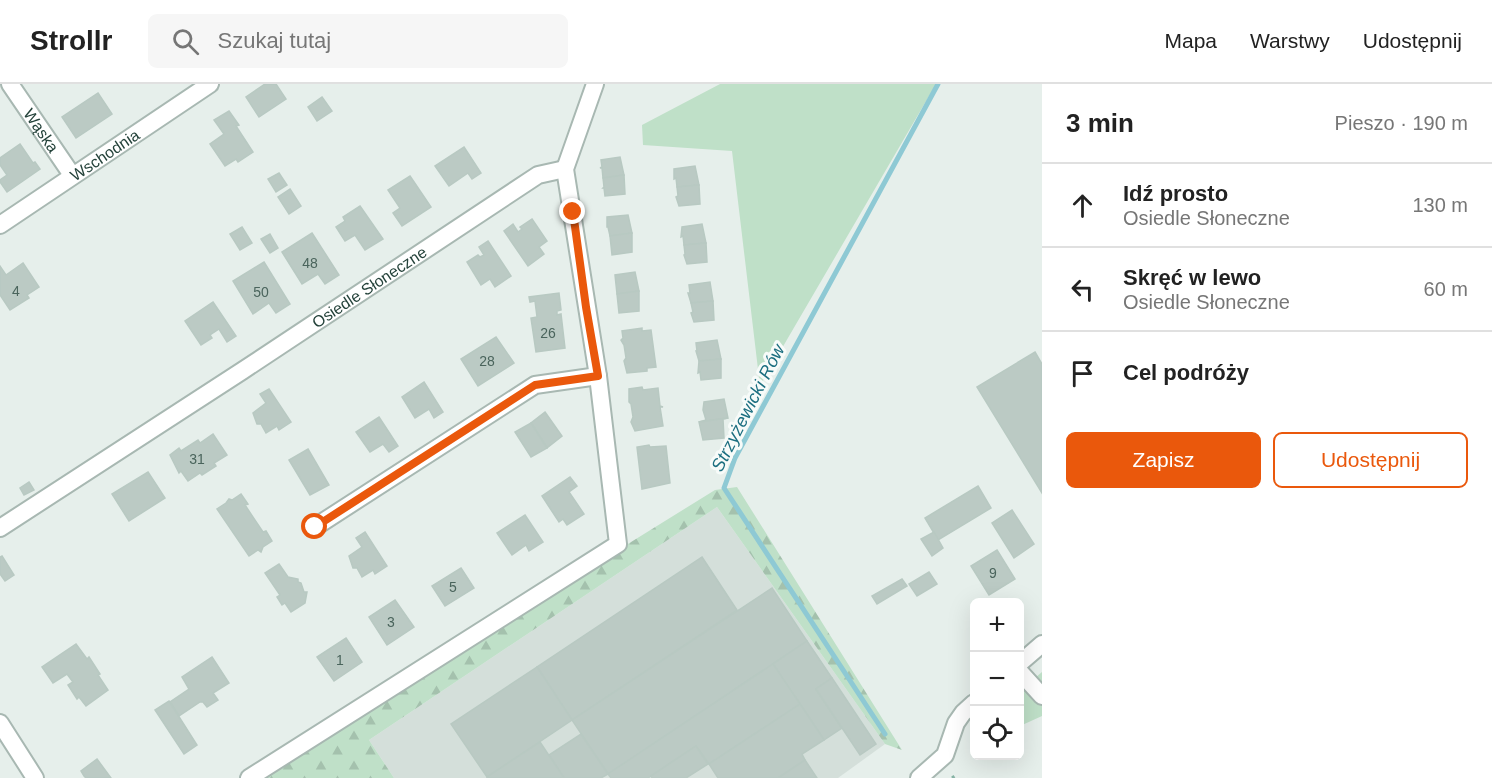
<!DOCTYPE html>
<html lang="pl">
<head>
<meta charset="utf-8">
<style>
	:root { --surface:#fff; --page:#f6f6f6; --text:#222; --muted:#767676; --line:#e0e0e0; --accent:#ea580c }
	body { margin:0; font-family:Helvetica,sans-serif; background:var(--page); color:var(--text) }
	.controls { position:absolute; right:18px; bottom:18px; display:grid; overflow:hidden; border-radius:9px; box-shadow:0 6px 24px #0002 }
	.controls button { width:54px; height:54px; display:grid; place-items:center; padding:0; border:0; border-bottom:2px solid var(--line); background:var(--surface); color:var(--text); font:30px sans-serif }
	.stop { position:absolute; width:18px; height:18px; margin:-14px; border:4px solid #ea580c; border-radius:50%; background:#fff }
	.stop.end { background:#ea580c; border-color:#fff; box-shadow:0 2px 6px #0008 }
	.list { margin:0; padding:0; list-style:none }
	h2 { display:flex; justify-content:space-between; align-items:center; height:78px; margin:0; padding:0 24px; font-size:26px }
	h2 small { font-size:20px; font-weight:400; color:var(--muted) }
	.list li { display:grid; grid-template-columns:39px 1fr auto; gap:18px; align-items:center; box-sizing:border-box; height:84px; padding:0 24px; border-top:2px solid var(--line) }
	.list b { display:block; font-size:22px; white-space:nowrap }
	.list p { margin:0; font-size:20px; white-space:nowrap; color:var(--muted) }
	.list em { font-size:20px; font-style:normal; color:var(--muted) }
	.actions { display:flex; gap:12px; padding:18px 24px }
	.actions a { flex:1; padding:14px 0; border:2px solid var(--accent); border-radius:9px; text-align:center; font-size:21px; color:var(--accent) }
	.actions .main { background:var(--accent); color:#fff }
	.icon { flex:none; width:33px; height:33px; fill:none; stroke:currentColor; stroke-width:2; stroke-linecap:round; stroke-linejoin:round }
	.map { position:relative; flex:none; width:1042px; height:694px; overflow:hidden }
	header { display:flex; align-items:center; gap:36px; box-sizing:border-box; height:84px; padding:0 30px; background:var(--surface); border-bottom:2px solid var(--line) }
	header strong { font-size:28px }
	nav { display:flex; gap:33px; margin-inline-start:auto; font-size:21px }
	.search { width:420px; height:54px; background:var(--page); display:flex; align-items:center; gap:15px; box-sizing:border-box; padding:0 21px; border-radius:9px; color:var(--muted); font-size:22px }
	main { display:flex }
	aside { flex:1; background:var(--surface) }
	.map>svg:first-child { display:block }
	.built { fill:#d4dfda }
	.grass { fill:#bfe0c8 }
	.forest { fill:url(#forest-firs) }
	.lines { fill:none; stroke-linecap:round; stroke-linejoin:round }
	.stream { stroke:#8ec9d4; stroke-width:5 }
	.building { fill:#bbcac4; stroke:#b8c9c2; stroke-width:1.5 }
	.street-casing { stroke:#a8b8b2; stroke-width:20 }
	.path { stroke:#86b3a5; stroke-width:3; stroke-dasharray:3 4.5; stroke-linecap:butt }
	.street { stroke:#fff; stroke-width:16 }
	.route { stroke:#ea580c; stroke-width:8 }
	.labels { text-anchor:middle; stroke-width:6; stroke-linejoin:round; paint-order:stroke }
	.number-label { font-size:14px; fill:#4a645c }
	.street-label { font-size:16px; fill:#24423a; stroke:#f7fbf9 }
	.water-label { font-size:18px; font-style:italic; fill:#1c6f80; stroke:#f7fbf9 }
</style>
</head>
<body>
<header>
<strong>Strollr</strong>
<div class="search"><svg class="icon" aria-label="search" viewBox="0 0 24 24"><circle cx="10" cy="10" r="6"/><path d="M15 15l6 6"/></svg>Szukaj tutaj</div>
<nav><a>Mapa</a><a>Warstwy</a><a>Udostępnij</a></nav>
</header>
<main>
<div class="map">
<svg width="1042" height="694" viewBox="0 0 1042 694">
	<defs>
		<pattern id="forest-firs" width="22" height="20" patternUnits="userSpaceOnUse" patternTransform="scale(1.5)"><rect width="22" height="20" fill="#bfe0c8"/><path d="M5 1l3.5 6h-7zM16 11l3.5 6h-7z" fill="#a4c1ad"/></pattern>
	</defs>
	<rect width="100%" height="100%" fill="#e6efeb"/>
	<path class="built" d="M717 423 885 660 838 694H394L369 656Z"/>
	<g class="grass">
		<path d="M720 0H936L760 302 732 67 643 61 642 41Z"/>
		<path d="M1042 588V632L1020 642V607Z"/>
	</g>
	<path class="forest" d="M737 403 902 666 885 660 717 423 369 656 394 694H250L715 406Z"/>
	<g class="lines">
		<path class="stream" d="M885 650 724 404 735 374 938 0"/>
	</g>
	<g class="building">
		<path d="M265 0H276L286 15 259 33 246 13Z"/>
		<path d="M98 9 112 30 76 54 62 33Z"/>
		<path d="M322 13 332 27 317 37 308 23Z"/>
		<path d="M229 27 239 41 236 42 253 68 238 78 236 75 225 82 210 60 224 50 214 36Z"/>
		<path d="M20 60 33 79 35 78 40 85 7 108 0 98V96L7 91 0 81V74Z"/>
		<path d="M464 63 481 89 472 95 468 89 449 102 435 82Z"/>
		<path d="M620 73 624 91 603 94 602 84H600L602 83 601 76Z"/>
		<path d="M695 82 699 101 677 103 676 94 674 95V85Z"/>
		<path d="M279 89 287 101 276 108 268 95Z"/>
		<path d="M624 91 625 110 605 112 604 104H603L604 103 603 94Z"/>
		<path d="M410 92 431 123 402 142 393 129 400 124 388 106Z"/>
		<path d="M699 101 700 120 679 122 676 113 678 112 677 103Z"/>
		<path d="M290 105 301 122 289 130 278 113Z"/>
		<path d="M360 122 383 155 365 166 355 151 345 157 336 143 345 137 343 133Z"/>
		<path d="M628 131 632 149 610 152 608 143H607V133Z"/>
		<path d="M532 135 547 157 539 163 544 170 528 182 504 147 513 140 518 148 522 145 520 143Z"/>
		<path d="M702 140 706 159 684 161 683 152 681 153 682 143Z"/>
		<path d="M242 143 252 159 240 166 230 150Z"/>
		<path d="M312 149 339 191 325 200 318 190 302 200 282 168Z"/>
		<path d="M632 149V168L612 171 610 152Z"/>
		<path d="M270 150 278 164 270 169 261 155Z"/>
		<path d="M488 157 511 192 495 203 490 195 481 201 467 178 478 171 480 173 484 171 479 163Z"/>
		<path d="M706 159 707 178 687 180 684 171 685 170 684 161Z"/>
		<path d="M264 178 290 220 276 229 269 219 253 230 233 197Z"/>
		<path d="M23 179 39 203 27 211 29 214 10 226 0 211V182L6 191Z"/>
		<path d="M635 188 639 207 617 210 615 191Z"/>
		<path d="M710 198 713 217 691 219 688 209H690L689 201Z"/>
		<path d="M639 207V227L619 229 617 210Z"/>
		<path d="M559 209 561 226 557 227V231L561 230 565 264 536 268 531 234 537 233 535 217 530 218 529 213Z"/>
		<path d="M713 217 714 236 694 238 691 229 693 228 691 219Z"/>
		<path d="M213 218 236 252 227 258 219 245 210 251 212 254 201 261 185 237Z"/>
		<path d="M642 244V247L651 246 656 283 647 284V287L627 289 624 277 626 274 624 261 621 256 623 254 622 247Z"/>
		<path d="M496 253 514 279 478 302 461 275Z"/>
		<path d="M717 256 721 275 699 277 696 267H697L696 259Z"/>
		<path d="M1035 268 1042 280V409L977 303Z"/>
		<path d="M721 275V294L701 296 700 288 698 289 699 277Z"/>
		<path d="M424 298 443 328 434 334 429 325 415 334 402 313Z"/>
		<path d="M642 303 643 306 658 304 660 322 663 323H660L663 342 635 347 631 338 633 333 631 320 629 318V305Z"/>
		<path d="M269 305 291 338 279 346 277 342 266 349 261 340H257L253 329 266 319 260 310Z"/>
		<path d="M724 315 728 334 699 338 706 336 703 326 704 318Z"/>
		<path d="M545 328 562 352 547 364 531 339Z"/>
		<path d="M379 333 398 362 389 368 383 360 370 368 356 348Z"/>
		<path d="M728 334 723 335 724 354 703 356 699 338Z"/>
		<path d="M531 339 547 364 531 373 515 348Z"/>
		<path d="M213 350 227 371 214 379 216 382 202 391 200 389 188 397 181 387 179 389 170 371 179 364 181 367 198 356 200 359Z"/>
		<path d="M649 361 650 363 666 362 670 399 642 405 637 363Z"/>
		<path d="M308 365 329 401 310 411 289 376Z"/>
		<path d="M148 388 165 414 129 437 112 410Z"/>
		<path d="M570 393 577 402 569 408 584 430 567 441 563 435 559 438 542 412Z"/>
		<path d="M29 398 34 406 24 411 20 404Z"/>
		<path d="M978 402 991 424 938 456 925 434Z"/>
		<path d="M241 410 248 420 245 421 263 448 266 447 272 457 263 463 261 468 258 466 249 472 217 425 226 419 229 415 232 416Z"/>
		<path d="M1012 426 1034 460 1014 474 992 439Z"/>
		<path d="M525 431 543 458 529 467 526 461 512 471 497 449Z"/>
		<path d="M365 448 387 482 375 490 373 486 362 493 357 484H353L349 472 362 463 356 454Z"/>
		<path d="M934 448 943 464 932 472 921 455Z"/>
		<path d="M997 466 1015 495 989 511 971 482Z"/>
		<path d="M2 472 14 491 5 497 0 490V473Z"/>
		<path d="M702 473 737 526 572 636 537 583Z"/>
		<path d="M279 480 288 493 298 495V498L301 499 304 508H307L305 519 291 528 285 519 282 521 277 513 280 511 265 489Z"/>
		<path d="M461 484 474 504 445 522 432 502Z"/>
		<path d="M929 488 937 500 917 512 909 500Z"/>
		<path d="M902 495 907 502 877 520 872 512Z"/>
		<path d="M772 504 807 557 608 690 572 636Z"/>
		<path d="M395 516 414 543 387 561 369 533Z"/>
		<path d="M346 554 362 578 334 597 317 573Z"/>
		<path d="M807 557 832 594 816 605 842 644 824 656 773 580Z"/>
		<path d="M76 560 87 575 89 573 100 590 98 591 108 606 86 622 79 613 77 615 68 601 73 598 67 590 53 599 42 583Z"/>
		<path d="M212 573 229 599 213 609 218 616 207 623 203 618H200L179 632 170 618 189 605 182 593Z"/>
		<path d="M773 580 800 620 709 680 696 662 648 694H611L608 690Z"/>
		<path d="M537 583 572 636 487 693 451 640Z"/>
		<path d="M832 594 876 660 860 671 816 605Z"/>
		<path d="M169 617 197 661 184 670 155 626Z"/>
		<path d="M800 620 824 656 802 670 805 676 778 694H718L709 680Z"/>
		<path d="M581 650 608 690 601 694H564L549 671Z"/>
		<path d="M540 658 564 694H487V693Z"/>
		<path d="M696 662 708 680 686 694H652L651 692Z"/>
		<path d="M97 675 111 694H86L84 692 81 687Z"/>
		<path d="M805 676 817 694H778Z"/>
	</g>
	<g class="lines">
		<defs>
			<g id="street">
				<path id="s1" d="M10 0 72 91"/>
				<path id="s2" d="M0 141 210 0"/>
				<path d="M315 443 535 301 598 292"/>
				<path id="s3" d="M0 444 242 287 538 91 565 85"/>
				<path d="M1020 579 1042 560"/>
				<path d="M1020 588 1042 612"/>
				<path d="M0 639 35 694"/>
				<path d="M249 694 618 460 598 292 565 85 595 0"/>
				<path d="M919 694 945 671 956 639 963 629 974 619"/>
			</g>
		</defs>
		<use href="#street" class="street-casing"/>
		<path class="path" d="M952 694 956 691"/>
		<use href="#street" class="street"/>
	</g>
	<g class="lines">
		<path class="route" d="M315 443 535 301 598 292 586 223 573 128"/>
	</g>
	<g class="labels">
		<g class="number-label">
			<text x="310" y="184">48</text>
			<text x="16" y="212">4</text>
			<text x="261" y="213">50</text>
			<text x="548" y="254">26</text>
			<text x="487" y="282">28</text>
			<text x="197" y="380">31</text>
			<text x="993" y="494">9</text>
			<text x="453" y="508">5</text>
			<text x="391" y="543">3</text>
			<text x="340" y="581">1</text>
		</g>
		<g class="street-label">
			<text dy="6" stroke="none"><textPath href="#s1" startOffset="56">Wąska</textPath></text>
			<text dy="6" stroke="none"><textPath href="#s2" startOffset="126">Wschodnia</textPath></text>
			<text dy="6" stroke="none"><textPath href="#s3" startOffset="441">Osiedle Słoneczne</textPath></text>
		</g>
		<g class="water-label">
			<text transform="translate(748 324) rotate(-63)" y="6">Strzyżewicki Rów</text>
		</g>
	</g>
</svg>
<div class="controls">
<button>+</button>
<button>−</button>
<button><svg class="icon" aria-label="locate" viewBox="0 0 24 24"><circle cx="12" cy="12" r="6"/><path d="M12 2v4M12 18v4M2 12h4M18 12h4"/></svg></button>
</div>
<div class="stop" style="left:315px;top:443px"></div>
<div class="stop end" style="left:573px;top:128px"></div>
</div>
<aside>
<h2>3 min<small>Pieszo · 190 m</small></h2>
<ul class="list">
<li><svg class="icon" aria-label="ahead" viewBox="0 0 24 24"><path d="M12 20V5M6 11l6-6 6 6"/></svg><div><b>Idź prosto</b><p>Osiedle Słoneczne</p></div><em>130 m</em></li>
<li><svg class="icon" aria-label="left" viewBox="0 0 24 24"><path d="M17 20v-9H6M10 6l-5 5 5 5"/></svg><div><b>Skręć w lewo</b><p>Osiedle Słoneczne</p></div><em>60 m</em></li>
<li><svg class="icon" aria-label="arrive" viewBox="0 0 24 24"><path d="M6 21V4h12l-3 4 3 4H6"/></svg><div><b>Cel podróży</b></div></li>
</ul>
<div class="actions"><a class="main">Zapisz</a><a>Udostępnij</a></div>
</aside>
</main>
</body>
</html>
